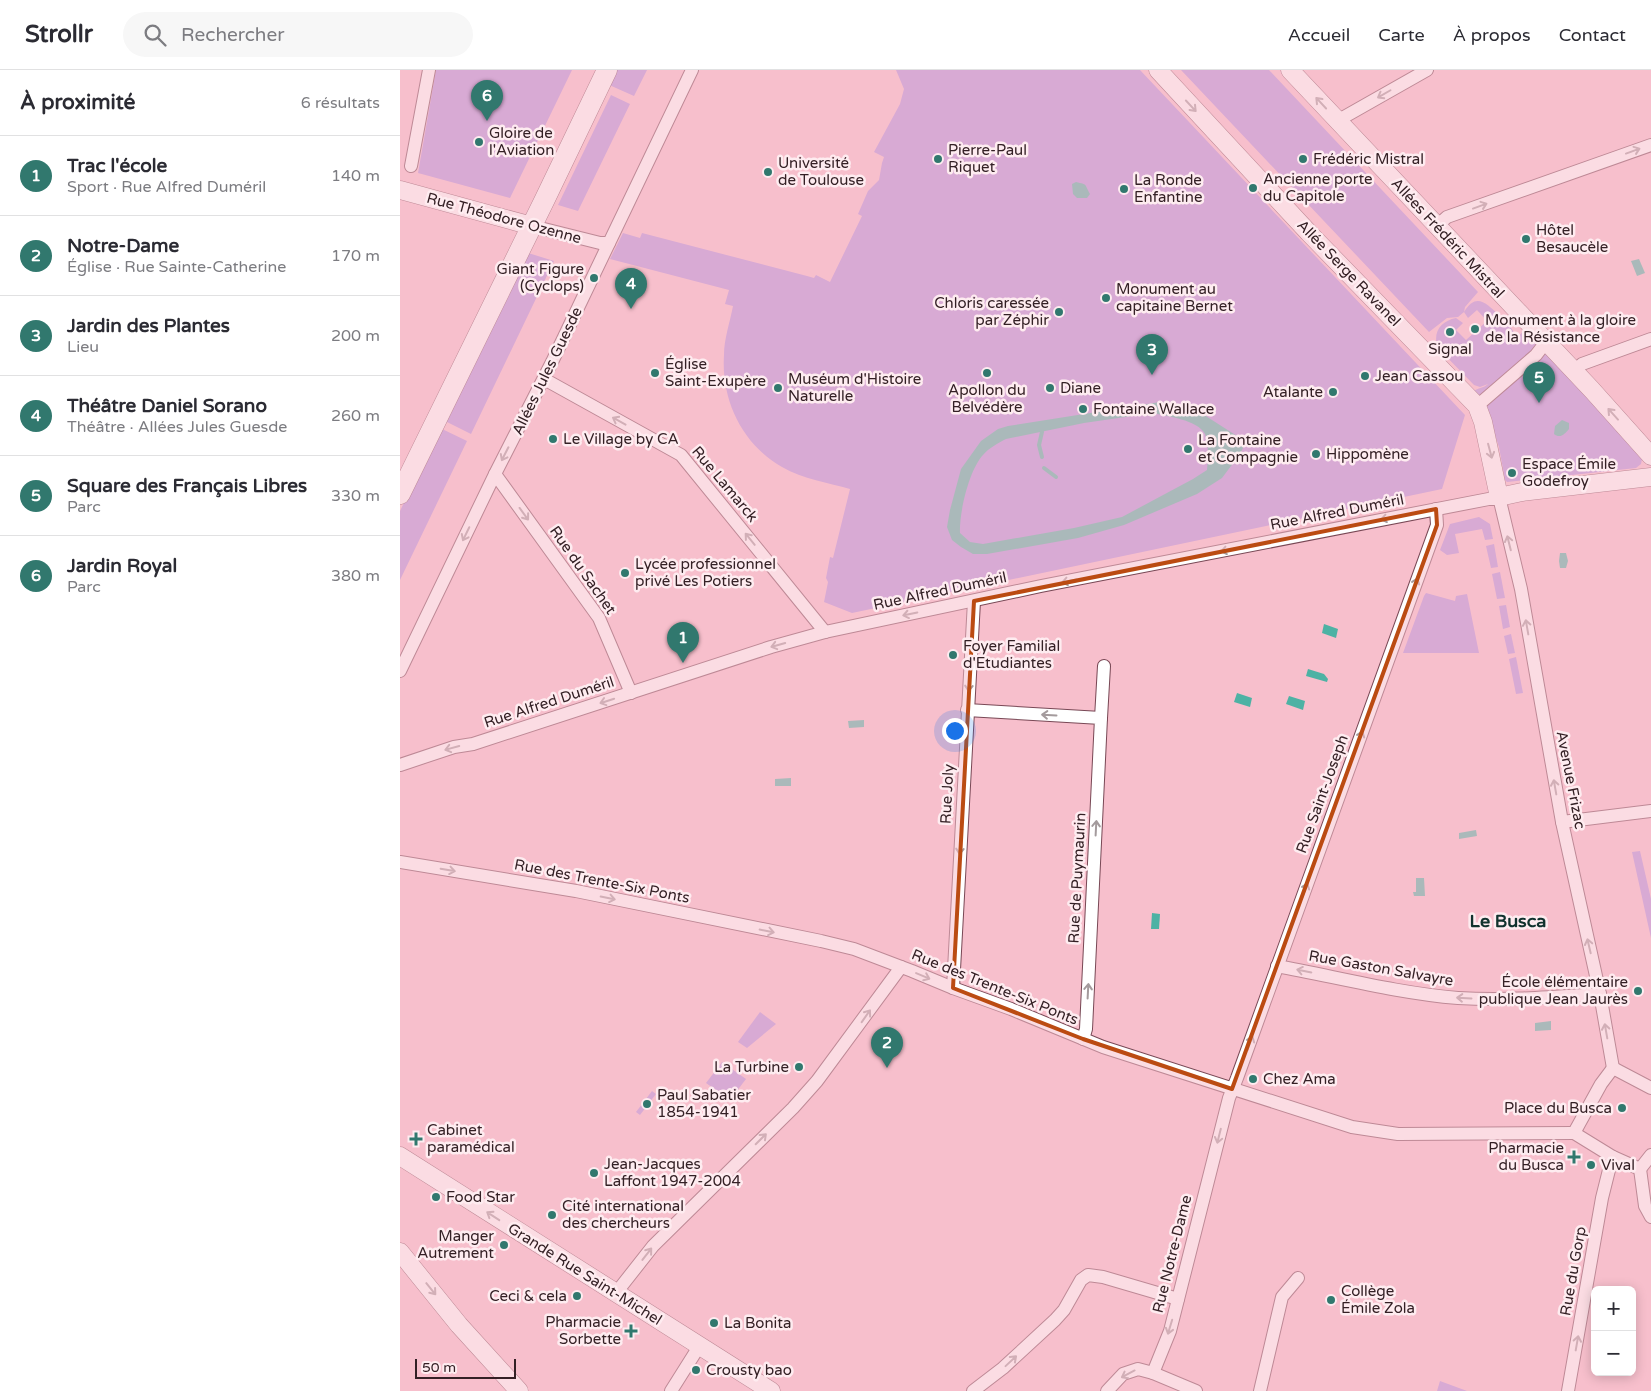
<!DOCTYPE html>
<html lang="fr">
<head>
<meta charset="utf-8">
<style>
	:root { --surface:#fff; --page:#f7f7f7; --text:#2b2b33; --muted:#7c7c81; --line:#e1e1e2; --accent:#31786e }
	body { margin:0; font-family:"Varela Round",sans-serif; background:var(--page); color:var(--text) }
	.controls { position:absolute; right:15px; bottom:15px; display:grid; overflow:hidden; border-radius:8px; box-shadow:0 2px 12px #0003 }
	.controls button { width:45px; height:45px; display:grid; place-items:center; padding:0; border:0; border-bottom:1px solid var(--line); background:var(--surface); color:var(--text); font:25px sans-serif }
	.scale { position:absolute; left:15px; bottom:12px; width:101px; box-sizing:border-box; padding-left:5px; border:2px solid #342025; border-top:0; font-size:14px; line-height:18px; white-space:nowrap; color:#342025; -webkit-text-stroke:4px #feecf0; paint-order:stroke }
	.you { position:absolute; left:554px; top:660px; width:18px; height:18px; margin:-12px; border:4px solid #fff; border-radius:50%; background:#1a73e8; box-shadow:0 0 0 8px #1a73e833 }
	.badge { display:grid; place-items:center; width:32px; height:32px; border-radius:50%; background:var(--accent); color:#fff; font-size:16px; font-weight:700 }
	.pin { position:absolute; translate:-50% -41px; filter:drop-shadow(0 1px 2px #0008) }
	.pin::after { content:''; position:absolute; top:26px; width:18px; height:15px; background:inherit; clip-path:polygon(0 0,100% 0,50% 100%) }
	.list { margin:0; padding:0; list-style:none }
	h2 { display:flex; justify-content:space-between; align-items:center; height:65px; margin:0; padding:0 20px; font-size:21px }
	h2 small { font-size:16px; font-weight:400; color:var(--muted) }
	.list li { display:grid; grid-template-columns:32px 1fr auto; gap:15px; align-items:center; box-sizing:border-box; height:80px; padding:0 20px; border-top:1px solid var(--line) }
	.list b { display:block; font-size:19px; white-space:nowrap }
	.list p { margin:0; font-size:16px; white-space:nowrap; color:var(--muted) }
	.list em { font-size:16px; font-style:normal; color:var(--muted) }
	.icon { flex:none; width:28px; height:28px; fill:none; stroke:currentColor; stroke-width:2; stroke-linecap:round; stroke-linejoin:round }
	.map { position:relative; flex:none; width:1251px; height:1321px; overflow:hidden }
	header { display:flex; align-items:center; gap:30px; box-sizing:border-box; height:70px; padding:0 25px; background:var(--surface); border-bottom:1px solid var(--line) }
	header strong { font-size:24px }
	nav { display:flex; gap:28px; margin-inline-start:auto; font-size:18px }
	.search { width:350px; height:45px; background:var(--page); display:flex; align-items:center; gap:12px; box-sizing:border-box; padding:0 18px; border-radius:28px; color:var(--muted); font-size:19px }
	main { display:flex }
	aside { flex:1; background:var(--surface) }
	.map>svg:first-child { display:block }
	.green { fill:#b190de }
	.water { fill:#4db2a4; fill-rule:evenodd }
	.lines { fill:none; stroke-linecap:round; stroke-linejoin:round }
	.stream { stroke:#4db2a4; stroke-width:4 }
	.street-casing { stroke:#784855; stroke-width:14 }
	.secondary-casing { stroke:#784855; stroke-width:19 }
	.primary-casing { stroke:#784855; stroke-width:21 }
	.street { stroke:#fff; stroke-width:12 }
	.secondary { stroke:#fff; stroke-width:18 }
	.primary { stroke:#fff; stroke-width:20 }
	.oneway { stroke:#a49b9d }
	.marked { fill:none; stroke:#bb4b12; stroke-width:4; stroke-linejoin:round }
	.poi-dot { fill:#31786e; stroke:#feecf0; stroke-width:2 }
	.labels { text-anchor:middle; stroke-width:5; stroke-linejoin:round; paint-order:stroke }
	.poi-label { font-size:15px; fill:#342025; stroke:#feecf0; text-anchor:start }
	.street-label { font-size:15px; fill:#342025; stroke:#feecf0 }
	.quarter-label { font-size:18px; font-weight:bold; fill:#11322e; stroke:#feecf0 }
</style>
</head>
<body>
<header>
<strong>Strollr</strong>
<div class="search"><svg class="icon" aria-label="search" viewBox="0 0 24 24"><circle cx="10" cy="10" r="6"/><path d="M15 15l6 6"/></svg>Rechercher</div>
<nav><a>Accueil</a><a>Carte</a><a>À propos</a><a>Contact</a></nav>
</header>
<main>
<aside>
<h2>À proximité<small>6 résultats</small></h2>
<ul class="list">
<li><span class="badge">1</span><div><b>Trac l'école</b><p>Sport · Rue Alfred Duméril</p></div><em>140 m</em></li>
<li><span class="badge">2</span><div><b>Notre-Dame</b><p>Église · Rue Sainte-Catherine</p></div><em>170 m</em></li>
<li><span class="badge">3</span><div><b>Jardin des Plantes</b><p>Lieu</p></div><em>200 m</em></li>
<li><span class="badge">4</span><div><b>Théâtre Daniel Sorano</b><p>Théâtre · Allées Jules Guesde</p></div><em>260 m</em></li>
<li><span class="badge">5</span><div><b>Square des Français Libres</b><p>Parc</p></div><em>330 m</em></li>
<li><span class="badge">6</span><div><b>Jardin Royal</b><p>Parc</p></div><em>380 m</em></li>
</ul>
</aside>
<div class="map">
<svg width="1251" height="1321" viewBox="0 0 1251 1321">
	<rect width="100%" height="100%" fill="#f7bfcc"/>
	<g class="green">
		<path d="M36 0H172L110 128 18 103Z"/>
		<path d="M214 0H247L234 26 207 14Z"/>
		<path d="M496 0H740L1065 345 1042 419 452 543 424 532 428 512 426 508 430 487 433 488 450 419C429 413 403 409 382 397 342 374 321 330 324 285 324 269 330 252 333 236L325 234 329 220 210 189 223 163 240 168 242 163 407 206 414 208 416 205 430 212 462 146 458 144 468 121 479 110 482 93 484 87 474 82 500 34 504 19Z"/>
		<path d="M781 0H869L1078 222 1065 237 1064 242C1076 222 1086 233 1099 245 1106 252 1113 259 1117 268L1126 258 1242 389 1241 394 1236 398 1107 412 1105 410 1099 377 1088 344 1072 322C1077 318 1084 318 1088 314L1080 317 1074 315 1038 278C1032 262 1041 251 1056 248L1063 253 1056 260 1066 270 1087 251 1077 240 1068 248 1064 242 1058 247 1047 248 1029 262Z"/>
		<path d="M211 25 230 34 178 141 158 135Z"/>
		<path d="M125 182 154 191 71 364 43 350Z"/>
		<path d="M40 358 67 371 0 510V441Z"/>
		<path d="M1079 447 1090 454 1093 469 1085 470 1082 459 1055 464 1059 483 1047 485 1040 480 1050 454Z"/>
		<path d="M1094 474 1098 497 1091 498 1086 476Z"/>
		<path d="M1100 502 1105 528 1097 529 1092 504Z"/>
		<path d="M1026 523 1055 531 1056 526 1067 524 1079 583H1003L1024 526Z"/>
		<path d="M1106 535 1110 557 1103 559 1099 536Z"/>
		<path d="M1111 564 1115 583 1108 584 1104 566Z"/>
		<path d="M1116 587 1123 623 1116 624 1109 589Z"/>
		<path d="M1240 781 1251 829V868L1232 782Z"/>
		<path d="M360 942 376 954 347 978 338 972Z"/>
		<path d="M322 992 346 1009 330 1030 306 1013Z"/>
		<path d="M252 1021 256 1024 240 1045 236 1042Z"/>
		<path d="M1040 1311 1067 1321H1037Z"/>
	</g>
	<g class="water">
		<path d="M676 112C688 115 684 113 690 124L687 128H677L673 124 672 114Z"/>
		<path d="M1239 189 1245 203 1237 206 1231 191Z"/>
		<path d="M760 332 774 334 798 341 837 366 843 372 844 376 840 384 822 408 797 424 724 455 678 468 587 484H573L561 477 552 470 547 457 550 440 561 399 581 371 598 359 608 356ZM753 343C766 346 798 350 805 364 809 373 808 390 807 400L793 409 722 447 674 458 583 474 570 472 560 463C559 443 569 400 583 385 589 378 598 373 606 369L684 353Z"/>
		<path d="M1162 350 1169 353V359C1165 364 1160 369 1154 364L1155 356Z"/>
		<path d="M1160 483H1166L1168 491 1166 498H1160L1159 491Z"/>
		<path d="M924 554 938 559 936 568 922 563Z"/>
		<path d="M908 599 924 604 928 609 927 612 906 606Z"/>
		<path d="M837 623 852 628 850 637 834 632Z"/>
		<path d="M889 626 905 631 903 640 886 634Z"/>
		<path d="M464 650V657L449 658 448 651Z"/>
		<path d="M391 708V716H375V709Z"/>
		<path d="M1076 760 1077 766 1059 769V763Z"/>
		<path d="M1016 808H1024L1025 826H1014L1013 822H1016Z"/>
		<path d="M752 843 760 844 759 859H751Z"/>
		<path d="M1151 951V960L1135 961V953Z"/>
	</g>
	<g class="lines">
		<g class="stream">
			<path d="M642 387 639 375 642 362"/>
			<path d="M644 398 656 407"/>
		</g>
		<defs>
			<g id="street">
				<path d="M937 51 1027 0"/>
				<path d="M11 96 29 0"/>
				<path d="M132 156 200 173H209"/>
				<path d="M1037 156 1047 147 1251 75"/>
				<path d="M1174 301 1182 294 1251 269"/>
				<path d="M144 309 281 385 425 562"/>
				<path d="M1077 336 1136 285 1146 272"/>
				<path d="M95 404 199 548 231 623"/>
				<path d="M0 601 95 404 152 292 292 0"/>
				<path d="M567 640 701 648 686 959 683 969"/>
				<path d="M701 648 704 596"/>
				<path d="M0 695 54 677 73 674 371 577 425 562 641 516 1099 427 1121 519 1162 752 1200 924 1213 998"/>
				<path d="M1162 752 1251 741"/>
				<path d="M0 792 176 821 421 871 454 879 512 901 553 918 611 939 703 977 952 1057 998 1064 1174 1063"/>
				<path d="M877 896C937 907 997 923 1058 928 1106 931 1152 927 1200 924"/>
				<path d="M553 918 574 531"/>
				<path d="M1213 998 1251 1018"/>
				<path d="M1174 1063 1213 1087 1240 1099"/>
				<path d="M1174 1063 1201 1014 1213 998"/>
				<path d="M1240 1099 1245 1136 1251 1147"/>
				<path d="M1240 1099 1251 1085"/>
				<path d="M216 1223 253 1176 393 1038 417 1011 501 897"/>
				<path d="M753 1303 770 1261 829 1028 837 1008 1037 455 1036 439"/>
				<path d="M271 1321 300 1275"/>
				<path d="M573 1321 603 1298 655 1250 664 1240 681 1210 688 1205 703 1207 778 1229"/>
				<path d="M707 1321 723 1304 738 1299 753 1303 796 1321"/>
				<path d="M860 1321 882 1227 898 1208"/>
				<path d="M1168 1321 1202 1128 1211 1092 1213 1087"/>
			</g>
			<g id="secondary">
				<path d="M758 0 909 163 1077 336 1083 352 1099 427 1122 422 1251 407"/>
				<path d="M890 0 1192 320 1251 386"/>
				<path d="M0 120 132 156"/>
				<path d="M0 1086 371 1321"/>
				<path d="M0 1182 59 1255 119 1321"/>
			</g>
			<path id="primary" d="M0 424 145 129 207 0"/>
		</defs>
		<use href="#street" class="street-casing"/>
		<use href="#secondary" class="secondary-casing"/>
		<use href="#primary" class="primary-casing"/>
		<use href="#street" class="street"/>
		<use href="#secondary" class="secondary"/>
		<use href="#primary" class="primary"/>
	</g>
	<defs><path id="oneway-shaft" d="M-6 0H5M1.5-3L5.5 0L1.5 3" fill="none" stroke-width="1.6" stroke-linecap="round" stroke-linejoin="round" transform="scale(1.25)"/></defs>
	<g class="oneway">
		<use href="#oneway-shaft" transform="translate(984 24) rotate(150)"/>
		<use href="#oneway-shaft" transform="translate(921 33) rotate(-133)"/>
		<use href="#oneway-shaft" transform="translate(791 36) rotate(47)"/>
		<use href="#oneway-shaft" transform="translate(1233 81) rotate(-20)"/>
		<use href="#oneway-shaft" transform="translate(1080 136) rotate(-20)"/>
		<use href="#oneway-shaft" transform="translate(1213 344) rotate(-132)"/>
		<use href="#oneway-shaft" transform="translate(219 351) rotate(-151)"/>
		<use href="#oneway-shaft" transform="translate(1090 381) rotate(75)"/>
		<use href="#oneway-shaft" transform="translate(105 384) rotate(117)"/>
		<use href="#oneway-shaft" transform="translate(124 444) rotate(54)"/>
		<use href="#oneway-shaft" transform="translate(988 448) rotate(169)"/>
		<use href="#oneway-shaft" transform="translate(66 464) rotate(116)"/>
		<use href="#oneway-shaft" transform="translate(350 469) rotate(-129)"/>
		<use href="#oneway-shaft" transform="translate(1109 473) rotate(-104)"/>
		<use href="#oneway-shaft" transform="translate(828 480) rotate(169)"/>
		<use href="#oneway-shaft" transform="translate(669 511) rotate(169)"/>
		<use href="#oneway-shaft" transform="translate(1015 515) rotate(-70)"/>
		<use href="#oneway-shaft" transform="translate(510 544) rotate(168)"/>
		<use href="#oneway-shaft" transform="translate(1127 557) rotate(-100)"/>
		<use href="#oneway-shaft" transform="translate(378 575) rotate(164)"/>
		<use href="#oneway-shaft" transform="translate(569 614) rotate(93)"/>
		<use href="#oneway-shaft" transform="translate(207 631) rotate(162)"/>
		<use href="#oneway-shaft" transform="translate(649 645) rotate(-177)"/>
		<use href="#oneway-shaft" transform="translate(960 668) rotate(-70)"/>
		<use href="#oneway-shaft" transform="translate(52 678) rotate(165)"/>
		<use href="#oneway-shaft" transform="translate(1155 717) rotate(-100)"/>
		<use href="#oneway-shaft" transform="translate(696 758) rotate(-87)"/>
		<use href="#oneway-shaft" transform="translate(560 777) rotate(93)"/>
		<use href="#oneway-shaft" transform="translate(48 800) rotate(10)"/>
		<use href="#oneway-shaft" transform="translate(905 820) rotate(-70)"/>
		<use href="#oneway-shaft" transform="translate(208 828) rotate(11)"/>
		<use href="#oneway-shaft" transform="translate(367 861) rotate(11)"/>
		<use href="#oneway-shaft" transform="translate(1189 876) rotate(-103)"/>
		<use href="#oneway-shaft" transform="translate(904 901) rotate(-169)"/>
		<use href="#oneway-shaft" transform="translate(523 906) rotate(23)"/>
		<use href="#oneway-shaft" transform="translate(688 921) rotate(-87)"/>
		<use href="#oneway-shaft" transform="translate(1064 928) rotate(-177)"/>
		<use href="#oneway-shaft" transform="translate(466 946) rotate(-55)"/>
		<use href="#oneway-shaft" transform="translate(1206 961) rotate(-100)"/>
		<use href="#oneway-shaft" transform="translate(850 973) rotate(-70)"/>
		<use href="#oneway-shaft" transform="translate(819 1066) rotate(104)"/>
		<use href="#oneway-shaft" transform="translate(361 1069) rotate(-45)"/>
		<use href="#oneway-shaft" transform="translate(93 1146) rotate(-147)"/>
		<use href="#oneway-shaft" transform="translate(247 1184) rotate(-52)"/>
		<use href="#oneway-shaft" transform="translate(31 1219) rotate(51)"/>
		<use href="#oneway-shaft" transform="translate(770 1257) rotate(107)"/>
		<use href="#oneway-shaft" transform="translate(1177 1273) rotate(-80)"/>
		<use href="#oneway-shaft" transform="translate(611 1291) rotate(-43)"/>
		<use href="#oneway-shaft" transform="translate(728 1304) rotate(152)"/>
	</g>
	<path d="M0 0H1251V1321H0ZM1036 439 1037 455 832 1019 683 969 553 918 574 531Z" fill="#f7bfcc" fill-opacity=".55" fill-rule="evenodd"/>
	<path class="marked" d="M1036 439 1037 455 832 1019 683 969 553 918 574 531Z"/>
	<g class="poi-dot">
		<circle cx="79" cy="72" r="5"/>
		<circle cx="538" cy="89" r="5"/>
		<circle cx="903" cy="89" r="5"/>
		<circle cx="368" cy="102" r="5"/>
		<circle cx="853" cy="118" r="5"/>
		<circle cx="724" cy="119" r="5"/>
		<circle cx="1126" cy="169" r="5"/>
		<circle cx="194" cy="208" r="5"/>
		<circle cx="706" cy="228" r="5"/>
		<circle cx="659" cy="242" r="5"/>
		<circle cx="1075" cy="259" r="5"/>
		<circle cx="1050" cy="262" r="5"/>
		<circle cx="255" cy="303" r="5"/>
		<circle cx="587" cy="303" r="5"/>
		<circle cx="965" cy="306" r="5"/>
		<circle cx="378" cy="318" r="5"/>
		<circle cx="650" cy="318" r="5"/>
		<circle cx="933" cy="322" r="5"/>
		<circle cx="683" cy="339" r="5"/>
		<circle cx="153" cy="369" r="5"/>
		<circle cx="788" cy="379" r="5"/>
		<circle cx="916" cy="384" r="5"/>
		<circle cx="1112" cy="403" r="5"/>
		<circle cx="225" cy="503" r="5"/>
		<circle cx="553" cy="585" r="5"/>
		<circle cx="1238" cy="921" r="5"/>
		<circle cx="399" cy="997" r="5"/>
		<circle cx="853" cy="1009" r="5"/>
		<circle cx="247" cy="1034" r="5"/>
		<circle cx="1222" cy="1038" r="5"/>
		<path d="M13.5 1061.5h5v5h5v5h-5v5h-5v-5h-5v-5h5z"/>
		<path d="M1171.5 1079.5h5v5h5v5h-5v5h-5v-5h-5v-5h5z"/>
		<circle cx="1191" cy="1095" r="5"/>
		<circle cx="194" cy="1103" r="5"/>
		<circle cx="36" cy="1127" r="5"/>
		<circle cx="152" cy="1145" r="5"/>
		<circle cx="104" cy="1175" r="5"/>
		<circle cx="177" cy="1226" r="5"/>
		<circle cx="931" cy="1230" r="5"/>
		<circle cx="314" cy="1253" r="5"/>
		<path d="M228.5 1253.5h5v5h5v5h-5v5h-5v-5h-5v-5h5z"/>
		<circle cx="296" cy="1300" r="5"/>
	</g>
	<g class="labels">
		<g class="poi-label">
			<text x="89" y="68">Gloire de<tspan x="89" dy="17">l'Aviation</tspan></text>
			<text x="548" y="85">Pierre-Paul<tspan x="548" dy="17">Riquet</tspan></text>
			<text x="913" y="94">Frédéric Mistral</text>
			<text x="378" y="98">Université<tspan x="378" dy="17">de Toulouse</tspan></text>
			<text x="863" y="114">Ancienne porte<tspan x="863" dy="17">du Capitole</tspan></text>
			<text x="734" y="115">La Ronde<tspan x="734" dy="17">Enfantine</tspan></text>
			<text x="1136" y="165">Hôtel<tspan x="1136" dy="17">Besaucèle</tspan></text>
			<text x="184" y="204" text-anchor="end">Giant Figure<tspan x="184" dy="17">(Cyclops)</tspan></text>
			<text x="716" y="224">Monument au<tspan x="716" dy="17">capitaine Bernet</tspan></text>
			<text x="649" y="238" text-anchor="end">Chloris caressée<tspan x="649" dy="17">par Zéphir</tspan></text>
			<text x="1085" y="255">Monument à la gloire<tspan x="1085" dy="17">de la Résistance</tspan></text>
			<text x="1050" y="284" text-anchor="middle">Signal</text>
			<text x="265" y="299">Église<tspan x="265" dy="17">Saint-Exupère</tspan></text>
			<text x="975" y="311">Jean Cassou</text>
			<text x="388" y="314">Muséum d'Histoire<tspan x="388" dy="17">Naturelle</tspan></text>
			<text x="660" y="323">Diane</text>
			<text x="587" y="325" text-anchor="middle">Apollon du<tspan x="587" dy="17">Belvédère</tspan></text>
			<text x="923" y="327" text-anchor="end">Atalante</text>
			<text x="693" y="344">Fontaine Wallace</text>
			<text x="163" y="374">Le Village by CA</text>
			<text x="798" y="375">La Fontaine<tspan x="798" dy="17">et Compagnie</tspan></text>
			<text x="926" y="389">Hippomène</text>
			<text x="1122" y="399">Espace Émile<tspan x="1122" dy="17">Godefroy</tspan></text>
			<text x="235" y="499">Lycée professionnel<tspan x="235" dy="17">privé Les Potiers</tspan></text>
			<text x="563" y="581">Foyer Familial<tspan x="563" dy="17">d'Etudiantes</tspan></text>
			<text x="1228" y="917" text-anchor="end">École élémentaire<tspan x="1228" dy="17">publique Jean Jaurès</tspan></text>
			<text x="389" y="1002" text-anchor="end">La Turbine</text>
			<text x="863" y="1014">Chez Ama</text>
			<text x="257" y="1030">Paul Sabatier<tspan x="257" dy="17">1854-1941</tspan></text>
			<text x="1212" y="1043" text-anchor="end">Place du Busca</text>
			<text x="27" y="1065">Cabinet<tspan x="27" dy="17">paramédical</tspan></text>
			<text x="1164" y="1083" text-anchor="end">Pharmacie<tspan x="1164" dy="17">du Busca</tspan></text>
			<text x="204" y="1099">Jean-Jacques<tspan x="204" dy="17">Laffont 1947-2004</tspan></text>
			<text x="1201" y="1100">Vival</text>
			<text x="46" y="1132">Food Star</text>
			<text x="162" y="1141">Cité international<tspan x="162" dy="17">des chercheurs</tspan></text>
			<text x="94" y="1171" text-anchor="end">Manger<tspan x="94" dy="17">Autrement</tspan></text>
			<text x="941" y="1226">Collège<tspan x="941" dy="17">Émile Zola</tspan></text>
			<text x="167" y="1231" text-anchor="end">Ceci &amp; cela</text>
			<text x="221" y="1257" text-anchor="end">Pharmacie<tspan x="221" dy="17">Sorbette</tspan></text>
			<text x="324" y="1258">La Bonita</text>
			<text x="306" y="1305">Crousty bao</text>
		</g>
		<g class="street-label">
			<text transform="translate(104 148) rotate(15)" y="5">Rue Théodore Ozenne</text>
			<text transform="translate(1048 168) rotate(47)" y="5">Allées Frédéric Mistral</text>
			<text transform="translate(949 203) rotate(46)" y="5">Allée Serge Ravanel</text>
			<text transform="translate(147 301) rotate(-64)" y="5">Allées Jules Guesde</text>
			<text transform="translate(325 414) rotate(50)" y="5">Rue Lamarck</text>
			<text transform="translate(937 442) rotate(-11)" y="5">Rue Alfred Duméril</text>
			<text transform="translate(183 500) rotate(55)" y="5">Rue du Sachet</text>
			<text transform="translate(540 521) rotate(-12)" y="5">Rue Alfred Duméril</text>
			<text transform="translate(149 632) rotate(-18)" y="5">Rue Alfred Duméril</text>
			<text transform="translate(1171 710) rotate(79)" y="5">Avenue Frizac</text>
			<text transform="translate(547 724) rotate(-87)" y="5">Rue Joly</text>
			<text transform="translate(922 724) rotate(-70)" y="5">Rue Saint-Joseph</text>
			<text transform="translate(677 808) rotate(-87)" y="5">Rue de Puymaurin</text>
			<text transform="translate(202 811) rotate(11)" y="5">Rue des Trente-Six Ponts</text>
			<text transform="translate(981 898) rotate(10)" y="5">Rue Gaston Salvayre</text>
			<text transform="translate(595 917) rotate(22)" y="5">Rue des Trente-Six Ponts</text>
			<text transform="translate(772 1184) rotate(-76)" y="5">Rue Notre-Dame</text>
			<text transform="translate(1173 1201) rotate(-80)" y="5">Rue du Gorp</text>
			<text transform="translate(185 1204) rotate(32)" y="5">Grande Rue Saint-Michel</text>
		</g>
		<g class="quarter-label">
			<text x="1108" y="857">Le Busca</text>
		</g>
	</g>
</svg>
<div class="controls">
<button>+</button>
<button>−</button>
</div>
<div class="scale">50 m</div>
<div class="you"></div>
<div class="pin badge" style="left:283px;top:593px">1</div>
<div class="pin badge" style="left:487px;top:998px">2</div>
<div class="pin badge" style="left:752px;top:305px">3</div>
<div class="pin badge" style="left:231px;top:239px">4</div>
<div class="pin badge" style="left:1139px;top:333px">5</div>
<div class="pin badge" style="left:87px;top:51px">6</div>
</div>
</main>
</body>
</html>
